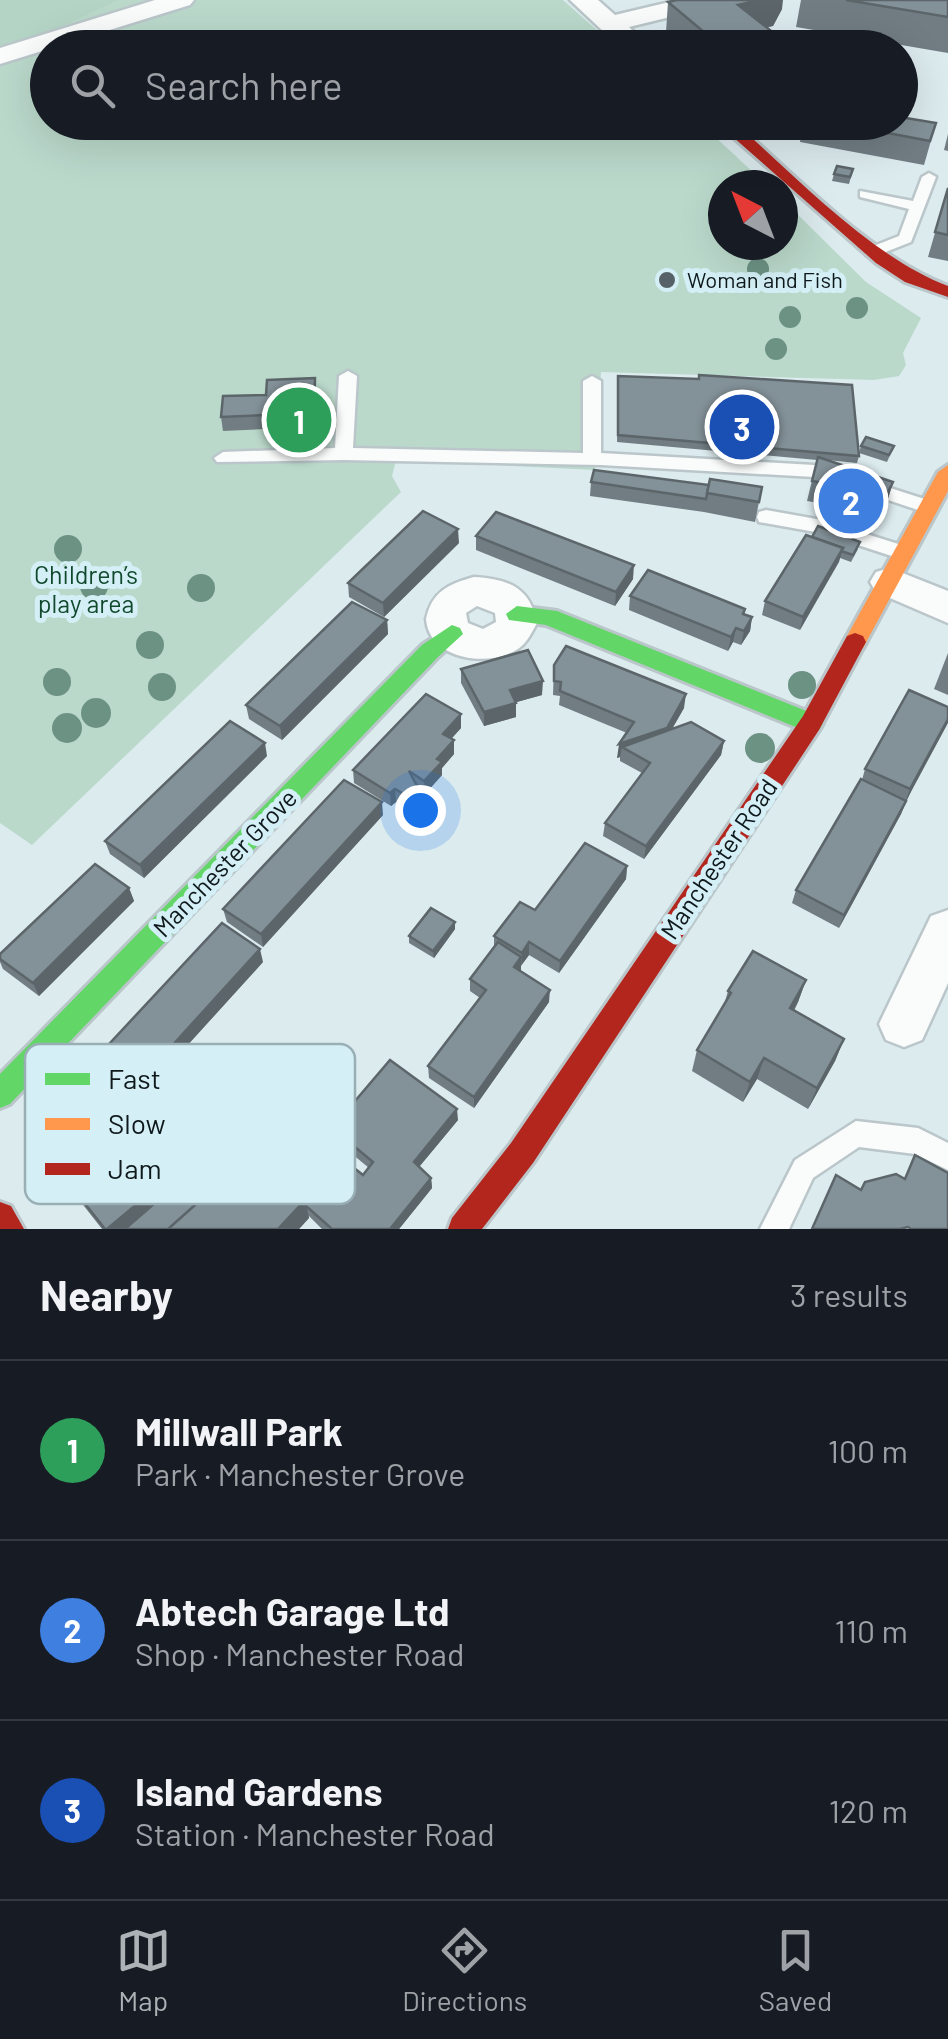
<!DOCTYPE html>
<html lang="en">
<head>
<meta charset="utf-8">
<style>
	:root { --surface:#171b24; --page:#242831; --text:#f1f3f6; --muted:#9ea1a6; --line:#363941; --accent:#acb2b5 }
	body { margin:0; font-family:Barlow,sans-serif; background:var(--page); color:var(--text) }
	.compass { position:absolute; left:708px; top:170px; width:90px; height:90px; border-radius:50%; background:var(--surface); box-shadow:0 10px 40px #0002; rotate:318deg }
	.you { position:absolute; left:420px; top:810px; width:35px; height:35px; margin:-25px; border:8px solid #fff; border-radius:50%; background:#1a73e8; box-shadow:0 0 0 15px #1a73e833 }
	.badge { display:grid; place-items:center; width:65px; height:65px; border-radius:50%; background:var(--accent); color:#fff; font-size:32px; font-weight:700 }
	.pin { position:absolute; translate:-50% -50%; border:5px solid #fff; box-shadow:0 2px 10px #0006 }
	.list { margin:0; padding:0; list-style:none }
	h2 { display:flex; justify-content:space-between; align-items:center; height:130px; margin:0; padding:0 40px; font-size:42px }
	h2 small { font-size:32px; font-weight:400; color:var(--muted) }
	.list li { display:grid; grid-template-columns:65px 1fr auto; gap:30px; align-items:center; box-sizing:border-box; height:180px; padding:0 40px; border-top:2px solid var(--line) }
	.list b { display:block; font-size:38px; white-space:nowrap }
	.list p { margin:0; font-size:32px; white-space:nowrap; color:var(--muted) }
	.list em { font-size:32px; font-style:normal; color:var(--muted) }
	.icon { flex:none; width:55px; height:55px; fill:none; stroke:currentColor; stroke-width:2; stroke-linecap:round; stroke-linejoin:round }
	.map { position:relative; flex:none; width:948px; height:1229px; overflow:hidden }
	.search { position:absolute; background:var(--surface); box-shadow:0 10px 40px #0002; left:30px; right:30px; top:30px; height:110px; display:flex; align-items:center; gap:25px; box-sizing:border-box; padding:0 35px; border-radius:55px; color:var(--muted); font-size:38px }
	.sheet { height:670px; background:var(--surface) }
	nav { display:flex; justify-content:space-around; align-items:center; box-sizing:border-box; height:140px; border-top:2px solid var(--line); background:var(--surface); font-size:28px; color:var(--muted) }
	nav a { display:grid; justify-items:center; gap:5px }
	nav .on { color:var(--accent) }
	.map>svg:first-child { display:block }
	.green { fill:#bad9cb }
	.forest { fill:#b4d4c6 }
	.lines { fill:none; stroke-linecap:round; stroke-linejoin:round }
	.lane-casing { stroke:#bac6c9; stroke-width:5 }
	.street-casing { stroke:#bac6c9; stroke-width:5 }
	.fast-casing { stroke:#bac6c9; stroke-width:6 }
	.slow-casing { stroke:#bac6c9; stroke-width:6 }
	.jam-casing { stroke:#bac6c9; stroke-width:6 }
	.lane { fill:#fafcfc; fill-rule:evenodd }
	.street { fill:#fafcfc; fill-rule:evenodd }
	.fast { fill:#63d668; fill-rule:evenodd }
	.slow { fill:#ff974d; fill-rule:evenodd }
	.jam { fill:#b3261e; fill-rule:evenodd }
	.tree { fill:#6c9284 }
	.wall { fill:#717d83 }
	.shaded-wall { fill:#5c666a }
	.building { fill:#839198; stroke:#5c666a; stroke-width:2.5 }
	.poi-dot { fill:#576266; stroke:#d4eff6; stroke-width:4 }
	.labels { text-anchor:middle; stroke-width:10; stroke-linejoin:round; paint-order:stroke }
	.far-poi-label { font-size:22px; fill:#0f191c; stroke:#d4eff6; text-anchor:start }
	.park-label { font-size:25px; fill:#11492d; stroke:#d4eff6 }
	.street-label { font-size:25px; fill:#0f191c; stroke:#d4eff6 }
	.key { fill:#d4eff6; stroke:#99afb5; stroke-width:2.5 }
	.key-label { font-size:28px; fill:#0f191c }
</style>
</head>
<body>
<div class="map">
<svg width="948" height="1229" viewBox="0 0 948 1229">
	<rect width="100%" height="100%" fill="#dcebee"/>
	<path class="green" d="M0 0H563L616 47 48 48V122L700 123 767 185H723V245H783V200L866 282 921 318 903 353 906 365 899 376 874 380 601 372 595 470 396 460 392 476 401 492 32 845 0 823Z"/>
	<path class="forest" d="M0 0H118L61 27 0 49Z"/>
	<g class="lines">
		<defs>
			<g id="lane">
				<path d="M929 173 936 177 911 242 878 255H866V249L899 236 909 209 860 197V191L913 201 922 177Z"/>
				<path d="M348 371 357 376 353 448 583 453V381L592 376 601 381V453L814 465 844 473 847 477 838 483 814 477 601 465 344 460 217 462 214 458 223 452 335 448 339 376Z"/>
				<path d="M865 480 937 503 939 508 930 514 858 490 856 486 858 482Z"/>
				<path d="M766 510 822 520 911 548 914 553 904 560 821 533 759 522 757 517 759 512Z"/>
				<path d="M856 1121 918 1128 948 1143V1170L915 1154 859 1147 813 1178 789 1229H760L795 1160Z"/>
			</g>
			<g id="street">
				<path d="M155 0H194L190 5 0 64V48Z"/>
				<path d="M570 0H598L615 15 678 0H723L719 5 629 27 650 48H621Z"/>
				<path d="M890 568 948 591V623L876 592 870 582 876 572Z"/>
				<path d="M474 577C508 579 530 587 537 623 532 632 527 643 518 649 489 668 429 660 426 619 432 591 449 584 474 577ZM477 606 495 613 496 622 483 629 468 623 466 613Z"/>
				<path d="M948 910V983L922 1040 904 1047 886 1040 879 1024 931 916Z"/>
			</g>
			<g id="fast">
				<path d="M517 606 557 611 819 716 823 723 819 730H803L546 625 509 620 506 614Z"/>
				<path d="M452 625 460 628 463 634 438 657 10 1104 0 1108V1074L422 645Z"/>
			</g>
			<path id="slow" d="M948 465V491L863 648H847L844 642 847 636 938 472Z"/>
			<g id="jam">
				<path d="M716 122H734C797 177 871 257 948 286V297L905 282 876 263Z"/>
				<path d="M855 633 863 636 866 642 819 730 533 1163 482 1229H448L452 1218 511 1143 803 716 847 636Z"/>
				<path d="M0 1202 11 1206 24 1229H0Z"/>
			</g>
		</defs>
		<use href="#lane" class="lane-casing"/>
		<use href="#street" class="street-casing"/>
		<use href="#fast" class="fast-casing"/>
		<use href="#slow" class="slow-casing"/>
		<use href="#jam" class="jam-casing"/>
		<use href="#lane" class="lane"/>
		<use href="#street" class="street"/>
		<use href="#fast" class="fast"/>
		<use href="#slow" class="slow"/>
		<use href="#jam" class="jam"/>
	</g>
	<g class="tree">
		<circle cx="758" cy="269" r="11"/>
		<circle cx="857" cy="308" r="11"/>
		<circle cx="790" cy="317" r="11"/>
		<circle cx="776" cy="349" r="11"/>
		<circle cx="68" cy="549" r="14"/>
		<circle cx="94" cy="586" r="14"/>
		<circle cx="201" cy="588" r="14"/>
		<circle cx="150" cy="645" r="14"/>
		<circle cx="57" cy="682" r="14"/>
		<circle cx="802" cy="685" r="14"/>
		<circle cx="162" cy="687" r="14"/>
		<circle cx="96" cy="713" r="15"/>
		<circle cx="67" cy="728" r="15"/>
		<circle cx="760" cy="748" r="15"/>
	</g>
	<g class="wall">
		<path d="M801 0H948V53L796 27Z"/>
		<path d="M668 2 782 9 773 26 767 27 793 48H684L666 32Z"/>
		<path d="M771 122H900L936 123 924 165 800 142 801 135 790 134 784 126 778 128Z"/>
		<path d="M948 134V151L944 150Z"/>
		<path d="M853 169 849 184 832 181 834 174Z"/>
		<path d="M948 188V261L928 257Z"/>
		<path d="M618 383 859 456 857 463 827 460 893 482 887 502 882 514 807 501 817 460 617 442Z"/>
		<path d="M316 392 315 435 267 437 266 429 223 431 221 417Z"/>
		<path d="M861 446H894L887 462 859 453Z"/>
		<path d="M591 482 709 485 762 487 755 522 704 512 590 496Z"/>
		<path d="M806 535 858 549 851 562 840 558 800 630 762 615 765 601Z"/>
		<path d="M476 536 633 579 615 606 476 550Z"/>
		<path d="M459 543 384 617 349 597 348 583Z"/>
		<path d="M630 596 745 609 744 614 752 617 750 631 741 645 733 642 728 651 629 610Z"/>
		<path d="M387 620 388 634 282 740 249 719 246 705Z"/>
		<path d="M948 653V695L934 689Z"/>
		<path d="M554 665 684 708 672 729 724 741 721 755 644 859 603 836 605 823 642 773 620 761V757L617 758 627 733 559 705 560 696 553 695Z"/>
		<path d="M461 669 542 695 516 702V717L484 726 461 683Z"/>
		<path d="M948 707 901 814 839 928 792 903 796 890 862 780 865 769Z"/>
		<path d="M461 714V728L451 739 454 740V754L442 768V775L425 794 417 789 418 799 412 806 405 807 396 802 391 806 354 783 353 770Z"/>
		<path d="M267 756 144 878 110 854 105 841Z"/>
		<path d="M383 815 263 947 227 922 223 909Z"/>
		<path d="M627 866 626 879 559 973 529 955 521 965 520 971 549 1002 474 1108 429 1078 428 1066 480 998 470 991V979L494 947V936L535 910Z"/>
		<path d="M129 888 134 901 39 996 3 969 0 962V954Z"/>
		<path d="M455 922V929L434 958 409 943V936Z"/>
		<path d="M263 962 125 1114 87 1084 82 1073Z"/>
		<path d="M806 980 798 1002 794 1011 844 1039 835 1061 808 1109 757 1079 743 1102 692 1071 697 1050 724 1005 728 991Z"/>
		<path d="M458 1120 419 1167 431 1178 432 1188 399 1229H322L309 1216V1218L299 1229H125L154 1204 124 1229H102L47 1159 41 1148 115 1129 120 1140 116 1143 159 1199 204 1197 245 1160 235 1150 231 1139 363 1175 369 1168 334 1139 332 1128Z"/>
	</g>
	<g class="shaded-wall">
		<path d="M760 0H783L782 9 773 26 734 35 738 5Z"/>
		<path d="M315 378 316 392 315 435 314 421Z"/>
		<path d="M893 482 887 502 882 514 887 494Z"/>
		<path d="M458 529 459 543 384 617 383 603Z"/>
		<path d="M843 548 839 562 800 630 803 617Z"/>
		<path d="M634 565 633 579 615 606 616 592Z"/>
		<path d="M752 617 750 631 741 645 744 631Z"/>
		<path d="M387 620 388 634 282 740 280 726Z"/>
		<path d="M736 628 733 642 728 651 731 637Z"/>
		<path d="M543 681 542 695 510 704V690Z"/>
		<path d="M686 694 684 708 665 741 622 747 620 757 617 758 619 744Z"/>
		<path d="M516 703V717L484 726V712Z"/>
		<path d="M461 714V728L443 748V734Z"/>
		<path d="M948 719V723L905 803 910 789Z"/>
		<path d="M454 740V754L442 768V775L425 794 424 781 437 759Z"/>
		<path d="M724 741 721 755 644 859 646 846Z"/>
		<path d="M265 743 267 756 144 878 140 865Z"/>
		<path d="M417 786 418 799 412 806 405 807 404 794Z"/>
		<path d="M395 789 396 802 391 806 390 793Z"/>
		<path d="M906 801 901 814 839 928 844 915Z"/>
		<path d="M382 802 383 815 263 947 261 934Z"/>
		<path d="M627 866 626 879 559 973 560 961Z"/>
		<path d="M129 888 134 901 39 996 33 983Z"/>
		<path d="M455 922V929L434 958 433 951Z"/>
		<path d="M529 942V955L521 966 522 953Z"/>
		<path d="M260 949 263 962 125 1114 120 1103Z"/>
		<path d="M521 957V970L513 980 514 967Z"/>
		<path d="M806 980 798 1002 782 1030 790 1008Z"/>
		<path d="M550 990 549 1002 474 1108V1097Z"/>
		<path d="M844 1039 835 1061 808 1109 817 1088Z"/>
		<path d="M764 1058 757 1079 743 1102 750 1082Z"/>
		<path d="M457 1109 458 1120 414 1173V1162Z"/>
		<path d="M115 1129 120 1140 114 1145 109 1134Z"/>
		<path d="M431 1178 432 1188 399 1229H390Z"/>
		<path d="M155 1189 159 1199 124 1229H107Z"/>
		<path d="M305 1200 309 1218 299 1229H278Z"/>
	</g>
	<g class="building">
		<path d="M677 0H760L738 5 793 48H723L668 2Z"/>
		<path d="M846 0H948V17Z"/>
		<path d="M900 117 936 123 930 141 830 122H900Z"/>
		<path d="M837 166 853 169 850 177 834 174Z"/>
		<path d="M948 188V235L935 232Z"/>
		<path d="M699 375 852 385 859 456 618 435V376L699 379Z"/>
		<path d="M315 378 314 421 265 423 266 415 221 417 223 396 266 395 267 380Z"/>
		<path d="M866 437 894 446 889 455 861 446Z"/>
		<path d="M818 457 893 482 887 494 812 481Z"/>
		<path d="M594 470 709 485 706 499 591 482Z"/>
		<path d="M710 479 762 487 759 502 707 493Z"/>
		<path d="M423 511 458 529 383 603 348 583Z"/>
		<path d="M496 512 634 565 616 592 476 536Z"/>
		<path d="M818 526 860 542 853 555 841 551 843 548 812 537Z"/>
		<path d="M806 535 843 548 803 617 765 601Z"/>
		<path d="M648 570 745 609 743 614 752 617 744 631 736 628 731 637 630 596Z"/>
		<path d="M352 602 387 620 280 726 246 705Z"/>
		<path d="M566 646 686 694 667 728 619 744 634 722 560 691 561 682 554 681V665Z"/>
		<path d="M528 650 543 681 510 690 516 703 484 712 461 669Z"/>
		<path d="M909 690 948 707V719L910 789 865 769Z"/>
		<path d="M426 694 461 714 443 734 454 740 437 759 442 762 424 781 409 771 417 786 412 792 404 794 395 789 390 793 353 770Z"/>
		<path d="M230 721 265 743 140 865 105 841Z"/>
		<path d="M691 722 724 741 646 846 605 823 650 763 622 747Z"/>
		<path d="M861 779 906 801 844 915 796 890Z"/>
		<path d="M344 780 382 802 261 934 223 909Z"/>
		<path d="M585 843 627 866 560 961 529 942 522 953 494 936 520 902 535 910Z"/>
		<path d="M95 864 129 888 33 983 0 959V954Z"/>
		<path d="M431 908 455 922 433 951 409 936Z"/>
		<path d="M222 923 260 949 120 1103 82 1073Z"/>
		<path d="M498 942 521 957 514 967 550 990 474 1097 428 1066 486 990 470 979Z"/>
		<path d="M753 951 806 980 790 1008 844 1039 817 1088 764 1058 750 1082 697 1050 731 993 728 991Z"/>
		<path d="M390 1060 457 1109 414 1162 431 1178 390 1229H332L306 1206 305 1200 253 1153 250 1155 231 1139 271 1103 363 1175 373 1162 332 1128Z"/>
		<path d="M78 1120H108L115 1129 109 1134 155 1189 107 1229H105L41 1148Z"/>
		<path d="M253 1153 305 1200 278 1229H168Z"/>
		<path d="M915 1155 948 1173V1229H911L908 1227 900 1229H812L836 1175 861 1190 865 1182 896 1174 905 1179Z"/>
		<path d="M186 1176 204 1197 168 1229H125Z"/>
	</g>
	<circle class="poi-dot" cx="667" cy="280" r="10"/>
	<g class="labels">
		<g class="far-poi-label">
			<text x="687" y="288">Woman and Fish</text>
		</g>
		<g class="park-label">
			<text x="86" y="584">Children’s<tspan x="86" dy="29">play area</tspan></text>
		</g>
		<g class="street-label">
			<text transform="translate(719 859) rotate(-56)" y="9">Manchester Road</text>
			<text transform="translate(225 863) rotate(-46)" y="9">Manchester Grove</text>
		</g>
	</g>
	<rect x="25" y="1044" width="330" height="160" rx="15" class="key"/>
	<rect x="45" y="1073" width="45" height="12" fill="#63d668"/>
	<rect x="45" y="1118" width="45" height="12" fill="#ff974d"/>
	<rect x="45" y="1163" width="45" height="12" fill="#b3261e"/>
	<g class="key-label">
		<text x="108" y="1089">Fast</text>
		<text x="108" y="1134">Slow</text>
		<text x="108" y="1179">Jam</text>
	</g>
</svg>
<svg class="compass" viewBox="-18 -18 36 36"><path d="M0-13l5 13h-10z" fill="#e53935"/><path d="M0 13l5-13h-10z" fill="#9ea1a6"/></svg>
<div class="you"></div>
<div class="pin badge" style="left:299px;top:420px;background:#2e9e5b">1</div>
<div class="pin badge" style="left:851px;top:501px;background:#3f7fe0">2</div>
<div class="pin badge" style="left:742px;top:427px;background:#1a4fb4">3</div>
<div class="search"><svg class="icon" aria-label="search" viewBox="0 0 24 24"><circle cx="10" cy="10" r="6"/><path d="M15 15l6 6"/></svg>Search here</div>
</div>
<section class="sheet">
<h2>Nearby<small>3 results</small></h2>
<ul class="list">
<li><span class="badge" style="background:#2e9e5b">1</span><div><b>Millwall Park</b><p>Park · Manchester Grove</p></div><em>100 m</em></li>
<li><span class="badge" style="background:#3f7fe0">2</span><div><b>Abtech Garage Ltd</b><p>Shop · Manchester Road</p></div><em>110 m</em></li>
<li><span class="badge" style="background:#1a4fb4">3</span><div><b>Island Gardens</b><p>Station · Manchester Road</p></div><em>120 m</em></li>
</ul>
</section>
<nav>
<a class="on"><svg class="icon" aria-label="map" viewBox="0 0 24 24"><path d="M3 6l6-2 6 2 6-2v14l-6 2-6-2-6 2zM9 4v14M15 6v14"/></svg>Map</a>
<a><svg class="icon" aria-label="directions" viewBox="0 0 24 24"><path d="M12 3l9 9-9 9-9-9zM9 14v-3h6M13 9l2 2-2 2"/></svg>Directions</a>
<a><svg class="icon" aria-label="saved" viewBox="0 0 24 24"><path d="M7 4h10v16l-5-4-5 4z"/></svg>Saved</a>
</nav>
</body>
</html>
